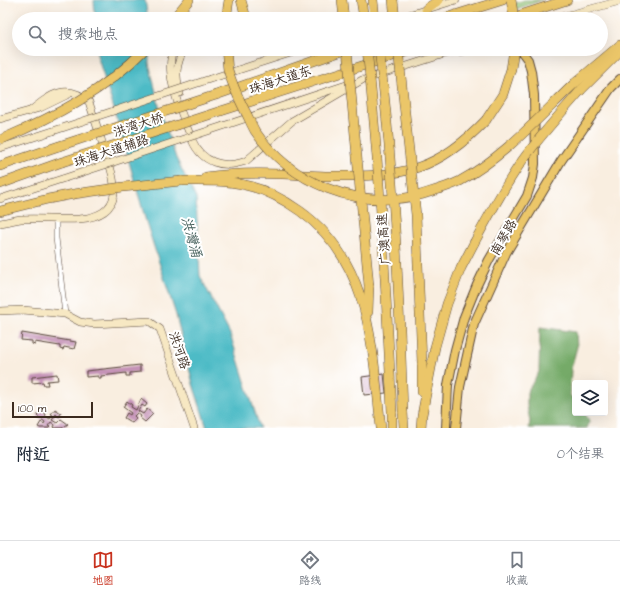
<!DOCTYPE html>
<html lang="zh">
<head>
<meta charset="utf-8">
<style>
	:root { --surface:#fff; --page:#f2f2f3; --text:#1f2937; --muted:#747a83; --line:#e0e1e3; --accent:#c8321e }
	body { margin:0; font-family:"Architects Daughter","LXGW WenKai TC",sans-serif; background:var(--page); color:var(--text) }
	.controls { position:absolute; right:12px; bottom:12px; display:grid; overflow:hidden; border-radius:4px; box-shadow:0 4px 16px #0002 }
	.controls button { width:36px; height:36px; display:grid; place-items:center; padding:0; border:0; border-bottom:1px solid var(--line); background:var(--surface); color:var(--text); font:20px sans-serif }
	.scale { position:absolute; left:12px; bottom:10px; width:81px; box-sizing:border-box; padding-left:4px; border:2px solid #3b2a1e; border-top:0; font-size:11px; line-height:14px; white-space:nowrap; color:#3b2a1e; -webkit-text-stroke:3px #fff; paint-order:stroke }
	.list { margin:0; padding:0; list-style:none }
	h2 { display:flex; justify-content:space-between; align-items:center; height:52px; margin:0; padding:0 16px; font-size:17px }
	h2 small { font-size:13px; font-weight:400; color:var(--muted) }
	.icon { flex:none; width:22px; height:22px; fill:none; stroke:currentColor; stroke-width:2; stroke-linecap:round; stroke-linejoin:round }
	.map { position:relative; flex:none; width:620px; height:428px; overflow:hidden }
	.search { position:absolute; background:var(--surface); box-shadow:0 4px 16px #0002; left:12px; right:12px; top:12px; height:44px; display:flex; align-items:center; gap:10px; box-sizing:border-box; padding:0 14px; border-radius:22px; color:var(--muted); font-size:15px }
	.sheet { height:112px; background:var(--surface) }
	nav { display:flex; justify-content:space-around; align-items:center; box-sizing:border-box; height:56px; border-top:1px solid var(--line); background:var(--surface); font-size:11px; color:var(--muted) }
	nav a { display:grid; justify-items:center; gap:2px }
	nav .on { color:var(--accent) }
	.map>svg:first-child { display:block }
	.green { fill:#92c576; stroke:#66784a }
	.forest { fill:#75aa67; stroke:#586a42 }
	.water { fill:#4ebbc6; stroke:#447272 }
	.building { fill:#c593b7 }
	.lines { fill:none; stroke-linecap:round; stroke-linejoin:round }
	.street-casing { stroke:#58473b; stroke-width:6 }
	.secondary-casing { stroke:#58473b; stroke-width:8 }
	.primary-casing { stroke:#58473b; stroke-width:10 }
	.highway-casing { stroke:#58473b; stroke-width:10 }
	.street { stroke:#fff; stroke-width:5 }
	.secondary { stroke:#f7e8c3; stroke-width:7 }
	.primary { stroke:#ebc669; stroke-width:8 }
	.highway { stroke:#ebc669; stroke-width:9 }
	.secondary-bridge-casing { stroke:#58473b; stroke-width:8; stroke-linecap:butt }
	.highway-bridge-casing { stroke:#58473b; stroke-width:10; stroke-linecap:butt }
	.secondary-bridge { stroke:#f7e8c3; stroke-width:7 }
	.highway-bridge { stroke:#ebc669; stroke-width:9 }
	.labels { text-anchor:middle; stroke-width:4; stroke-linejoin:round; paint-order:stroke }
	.street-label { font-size:13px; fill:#3b2a1e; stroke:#fff }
	.water-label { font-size:14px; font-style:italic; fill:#425d59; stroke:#fff }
</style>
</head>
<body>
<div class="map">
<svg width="620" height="428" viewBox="0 0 620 428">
	<rect width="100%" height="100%" fill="#fff"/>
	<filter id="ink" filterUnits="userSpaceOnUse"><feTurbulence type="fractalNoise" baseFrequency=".025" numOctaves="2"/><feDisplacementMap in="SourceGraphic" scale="8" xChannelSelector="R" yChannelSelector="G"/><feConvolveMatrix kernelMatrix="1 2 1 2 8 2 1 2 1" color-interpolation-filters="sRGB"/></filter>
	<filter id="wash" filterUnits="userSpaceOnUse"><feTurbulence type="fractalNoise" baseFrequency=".012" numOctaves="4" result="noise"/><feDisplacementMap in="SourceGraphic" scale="16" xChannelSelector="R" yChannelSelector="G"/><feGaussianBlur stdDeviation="0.9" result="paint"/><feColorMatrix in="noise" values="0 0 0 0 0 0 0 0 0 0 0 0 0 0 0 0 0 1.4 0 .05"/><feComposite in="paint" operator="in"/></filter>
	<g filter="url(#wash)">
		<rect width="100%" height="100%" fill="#f9eee0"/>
		<path class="green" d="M525 0H543L516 9 515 3Z"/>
		<path class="forest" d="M540 327 576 332 577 347 571 369 570 395 575 402V413H584L590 421 587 428H529L530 421 527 406V392L539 372Z"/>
		<g class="water">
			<path d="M94 0H145L148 19H95Z"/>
			<path d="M97 49H149V63L160 110 176 158 196 198 200 276 230 334 260 428H207L193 384 176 315 147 225 114 109 97 55Z"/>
		</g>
		<g id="blocks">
			<g class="building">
				<path d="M22 333 76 342 74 349 64 347 63 350 60 349V346L35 342V345L32 344V341L21 340Z"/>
				<path d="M140 365V372L130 373V376H126V373L101 376V378H98V376L86 377V371Z"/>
				<path d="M57 374 58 380 47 381 48 385H44L43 382 32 383V377Z"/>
				<path d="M384 374 386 393 364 395 362 377Z"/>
				<path d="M141 399 147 404 145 407 142 405 138 411 143 414 147 409 153 414 145 422 140 418 141 416 137 413 134 416 136 418 132 423 124 418 127 413 130 415 131 413 123 407 127 401 132 405 131 407 136 410Z"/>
				<path d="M55 409 61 413 59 417 56 414 52 420 57 423 61 419 68 424 62 428H55L54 427 55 425 51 422 48 426 50 427 49 428H40L38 427 41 422 44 424 45 422 37 416 41 410 46 414 45 416 50 419 53 415 51 414Z"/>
			</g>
		</g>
	</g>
	<g filter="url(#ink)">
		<use href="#blocks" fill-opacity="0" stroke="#58473b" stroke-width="1"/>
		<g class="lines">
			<defs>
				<path id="street" d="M56 220V238L65 314"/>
				<g id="secondary">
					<path d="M396 19 456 0"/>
					<path d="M554 19 620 1"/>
					<path d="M174 49C162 73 183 116 192 140 202 163 223 169 246 161L292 121 362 80"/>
					<path d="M210 79 303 49"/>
					<path d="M366 79 457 50"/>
					<path d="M180 93C175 75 176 65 184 49"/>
					<path d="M0 119 40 108 69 94"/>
					<path d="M223 126 346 85"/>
					<path d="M0 148 53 131"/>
					<path d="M0 199 65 178"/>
					<path d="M0 223C7 222 14 220 21 219 40 218 59 220 79 219 128 215 115 180 104 148 99 133 94 117 89 102 66 81 49 96 29 112"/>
					<path d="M0 311 23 310 65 314 80 322 94 324 149 321 160 329 194 428"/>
				</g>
				<g id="primary">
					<path d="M452 51 478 49"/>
					<path d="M446 428 448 385 455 350 464 317 477 285 489 260 527 196 533 178 535 164 534 95 531 71 528 60 522 52 512 49"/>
					<path d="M456 428 460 387 474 324 506 253 561 161 611 88 620 79"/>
				</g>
				<g id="highway">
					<path d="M241 0 245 14 249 19"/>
					<path d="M342 0 344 19"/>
					<path d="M361 0 364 19"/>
					<path d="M373 0 375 19"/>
					<path d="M393 0 395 19"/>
					<path d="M426 9 439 0"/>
					<path d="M173 19 189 0"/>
					<path d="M226 19 229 0"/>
					<path d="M442 19 503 0"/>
					<path d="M508 19 567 0"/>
					<path d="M575 83 620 45"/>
					<path d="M581 90 618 53"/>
					<path d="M216 95 348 49"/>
					<path d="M221 111 415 49"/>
					<path d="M0 166 59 146"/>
					<path d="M206 177C245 171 286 174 325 176 357 176 389 177 419 167 446 158 467 140 486 120"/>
					<path d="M181 181C202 181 224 180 245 185 264 189 283 199 300 211 372 262 372 349 381 428"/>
					<path d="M0 184 62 162"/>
					<path d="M0 211 48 199 74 194"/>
					<path d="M368 312 369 286"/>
					<path d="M422 363V392"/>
					<path d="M392 412V428"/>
					<path d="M403 412 404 428"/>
					<path d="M421 428 422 415 435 347 447 304 461 268 474 243"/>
				</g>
			</defs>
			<use href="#street" class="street-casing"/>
			<use href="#secondary" class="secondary-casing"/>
			<use href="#primary" class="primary-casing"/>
			<use href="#highway" class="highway-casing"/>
			<use href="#street" class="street"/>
			<use href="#secondary" class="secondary"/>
			<use href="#primary" class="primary"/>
			<use href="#highway" class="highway"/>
			<defs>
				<g id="secondary-bridge">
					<path d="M53 131 210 79"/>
					<path d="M65 178 223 126"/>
				</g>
				<g id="highway-bridge">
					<path d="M511 0 514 19"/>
					<path d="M226 49C227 56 227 63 228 70 232 83 238 97 244 109 248 116 251 124 255 131 291 184 358 210 420 195 433 191 448 187 460 181 504 157 539 117 575 83"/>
					<path d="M347 49 369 286"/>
					<path d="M367 49C380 170 386 291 392 412"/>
					<path d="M379 49C394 170 399 291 403 412"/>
					<path d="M398 49 416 215 422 363"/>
					<path d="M486 120 503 94 511 69 514 49"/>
					<path d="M2 139C54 117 106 90 145 49"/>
					<path d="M59 146 216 95"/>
					<path d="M62 162 221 111"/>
					<path d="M74 194 123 187 181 181"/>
					<path d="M474 243C489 215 504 187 522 161 540 136 561 113 581 90"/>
				</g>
			</defs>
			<use href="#secondary-bridge" class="secondary-bridge-casing"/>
			<use href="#highway-bridge" class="highway-bridge-casing"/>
			<use href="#secondary-bridge" class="secondary-bridge"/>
			<use href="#highway-bridge" class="highway-bridge"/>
		</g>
	</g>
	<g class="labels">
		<g class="street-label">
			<text transform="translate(280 79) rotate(-18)" y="5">珠海大道东</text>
			<text transform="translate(138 124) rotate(-18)" y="5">洪湾大桥</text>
			<text transform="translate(111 150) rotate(-18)" y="5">珠海大道辅路</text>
			<text transform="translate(503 237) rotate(-60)" y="5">南琴路</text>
			<text transform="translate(383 239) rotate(-94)" y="5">广澳高速</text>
			<text transform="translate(180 350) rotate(71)" y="5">洪河路</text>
		</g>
		<g class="water-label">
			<text transform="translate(192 237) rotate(74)" y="5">洪灣涌</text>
		</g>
	</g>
</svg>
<div class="controls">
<button><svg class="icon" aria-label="layers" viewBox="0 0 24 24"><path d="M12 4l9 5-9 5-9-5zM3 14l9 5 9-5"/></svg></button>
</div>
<div class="scale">100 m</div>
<div class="search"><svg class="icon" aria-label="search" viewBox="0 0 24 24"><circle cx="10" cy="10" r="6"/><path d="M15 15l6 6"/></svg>搜索地点</div>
</div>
<section class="sheet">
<h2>附近<small>0个结果</small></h2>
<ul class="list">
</ul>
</section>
<nav>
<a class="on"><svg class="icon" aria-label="map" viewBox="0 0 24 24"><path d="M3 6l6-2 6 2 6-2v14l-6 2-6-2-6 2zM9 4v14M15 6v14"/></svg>地图</a>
<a><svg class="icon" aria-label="directions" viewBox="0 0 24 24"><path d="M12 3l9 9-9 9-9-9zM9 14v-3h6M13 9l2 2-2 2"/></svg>路线</a>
<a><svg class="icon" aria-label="saved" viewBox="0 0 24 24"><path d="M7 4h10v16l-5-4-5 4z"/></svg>收藏</a>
</nav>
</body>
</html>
